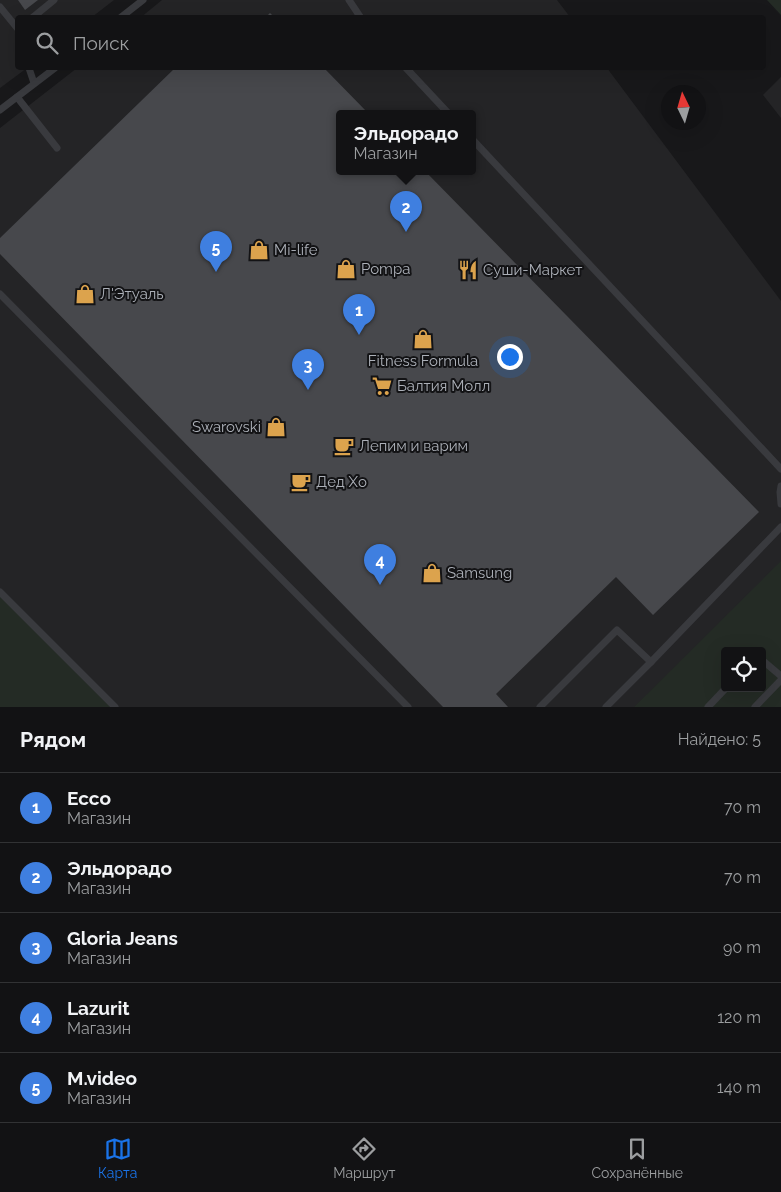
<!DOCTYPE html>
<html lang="ru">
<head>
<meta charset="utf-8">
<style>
	:root { --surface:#121214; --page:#1f2022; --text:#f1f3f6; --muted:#9c9ea0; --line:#313234; --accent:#1a73e8 }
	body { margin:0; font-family:Raleway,sans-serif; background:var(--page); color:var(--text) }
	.controls { position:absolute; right:15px; bottom:15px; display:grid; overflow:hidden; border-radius:5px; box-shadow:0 5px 20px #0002 }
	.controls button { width:45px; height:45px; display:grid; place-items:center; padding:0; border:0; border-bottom:1px solid var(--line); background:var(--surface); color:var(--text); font:25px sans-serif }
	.compass { position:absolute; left:661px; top:85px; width:45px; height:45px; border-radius:50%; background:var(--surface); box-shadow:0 5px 20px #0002; rotate:355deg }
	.you { position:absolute; left:509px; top:356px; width:18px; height:18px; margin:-12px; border:4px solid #fff; border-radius:50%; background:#1a73e8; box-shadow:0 0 0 8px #1a73e833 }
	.badge { display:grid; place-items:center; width:32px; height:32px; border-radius:50%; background:var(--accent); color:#fff; font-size:16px; font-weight:700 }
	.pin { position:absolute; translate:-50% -41px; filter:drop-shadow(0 1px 2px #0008) }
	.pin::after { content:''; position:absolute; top:26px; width:18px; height:15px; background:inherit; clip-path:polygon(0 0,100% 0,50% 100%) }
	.popup { position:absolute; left:336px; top:110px; width:140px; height:65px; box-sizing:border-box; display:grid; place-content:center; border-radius:5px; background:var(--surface); filter:drop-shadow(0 1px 4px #0005); font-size:16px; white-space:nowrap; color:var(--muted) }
	.popup b { font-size:19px; color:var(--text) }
	.popup::after { content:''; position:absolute; left:50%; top:100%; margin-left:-10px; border:10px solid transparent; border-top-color:var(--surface) }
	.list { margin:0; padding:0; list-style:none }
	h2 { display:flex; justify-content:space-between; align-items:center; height:65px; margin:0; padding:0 20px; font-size:21px }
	h2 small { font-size:16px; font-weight:400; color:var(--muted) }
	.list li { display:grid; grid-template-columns:32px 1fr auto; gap:15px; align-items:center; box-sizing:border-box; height:70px; padding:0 20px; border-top:1px solid var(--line) }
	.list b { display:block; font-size:19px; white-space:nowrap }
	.list p { margin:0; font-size:16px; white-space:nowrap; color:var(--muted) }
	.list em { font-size:16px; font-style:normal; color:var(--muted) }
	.icon { flex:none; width:28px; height:28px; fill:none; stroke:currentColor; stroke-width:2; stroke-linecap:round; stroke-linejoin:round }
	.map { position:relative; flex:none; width:781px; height:707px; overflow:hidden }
	.search { position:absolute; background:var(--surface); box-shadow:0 5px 20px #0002; left:15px; right:15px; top:15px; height:55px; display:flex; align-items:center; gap:12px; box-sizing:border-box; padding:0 18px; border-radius:5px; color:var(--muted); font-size:19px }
	.sheet { height:415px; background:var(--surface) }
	nav { display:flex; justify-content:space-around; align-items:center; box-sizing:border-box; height:70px; border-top:1px solid var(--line); background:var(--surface); font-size:14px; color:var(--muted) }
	nav a { display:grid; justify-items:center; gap:2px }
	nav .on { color:var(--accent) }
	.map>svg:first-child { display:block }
	.built { fill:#242426; fill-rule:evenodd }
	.green { fill:#242b25; fill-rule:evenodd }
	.building { fill:#47484c }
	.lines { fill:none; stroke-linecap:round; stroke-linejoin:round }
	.service { stroke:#393a3e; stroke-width:7 }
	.labels { text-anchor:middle; stroke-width:4; stroke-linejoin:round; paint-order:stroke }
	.poi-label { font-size:15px; fill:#acb0b8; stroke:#131315; text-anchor:start }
</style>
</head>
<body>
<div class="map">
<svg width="781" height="707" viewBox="0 0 781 707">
	<rect width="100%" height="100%" fill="#18181a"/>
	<g class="built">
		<path d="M0 0H114L92 17 18 18V68H27L0 88Z"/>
		<path d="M162 0H557L570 17 140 18Z"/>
		<path d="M77 68H607L781 301V707H0V128ZM340 113H472V171H340ZM725 651H762V688H725Z"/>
		<path d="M781 77V118L763 95Z"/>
	</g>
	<g class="green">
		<path d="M767 0H781V15Z"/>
		<path d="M781 561V707H634ZM725 651H762V688H725Z"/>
		<path d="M0 593 114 707H0Z"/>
	</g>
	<g class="building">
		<path d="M18 0H38L25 10Z"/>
		<path d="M270 13 275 18H265Z"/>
		<path d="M175 68H324L368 113H340V171H425L759 512 653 615 616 577 496 694 508 707H443L0 254V238Z"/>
	</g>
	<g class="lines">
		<g class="service">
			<path d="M349 0 361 18"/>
			<path d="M0 7 18 29"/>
			<path d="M32 18 54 0"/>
			<path d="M120 18 143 0"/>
			<path d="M29 68 34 83"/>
			<path d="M406 68 448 113"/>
			<path d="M17 97 57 148"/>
			<path d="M0 110 55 68"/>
			<path d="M472 139 781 469"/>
			<path d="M0 294 408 707"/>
			<path d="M781 486 780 492 781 504"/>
			<path d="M0 592 115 707"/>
			<path d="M762 660 781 676"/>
			<path d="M540 707 617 630 651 662"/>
			<path d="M606 707 651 662 781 527"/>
			<path d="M708 707 726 688"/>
			<path d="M755 707 781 680"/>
		</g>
	</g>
	<defs>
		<symbol id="shop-bare" viewBox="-9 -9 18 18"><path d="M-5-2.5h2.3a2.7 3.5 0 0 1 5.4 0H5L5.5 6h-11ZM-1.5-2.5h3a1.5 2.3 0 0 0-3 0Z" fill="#dca34d" stroke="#131315" stroke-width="2.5" paint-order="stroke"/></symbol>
		<symbol id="restaurant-bare" viewBox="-9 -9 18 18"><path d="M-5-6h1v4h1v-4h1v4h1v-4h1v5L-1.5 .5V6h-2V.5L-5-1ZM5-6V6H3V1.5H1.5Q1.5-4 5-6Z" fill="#dca34d" stroke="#131315" stroke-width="2.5" paint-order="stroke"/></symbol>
		<symbol id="supermarket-bare" viewBox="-9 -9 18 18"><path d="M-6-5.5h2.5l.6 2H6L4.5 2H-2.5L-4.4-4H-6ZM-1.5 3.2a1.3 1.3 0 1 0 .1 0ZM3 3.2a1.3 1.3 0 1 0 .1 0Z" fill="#dca34d" stroke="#131315" stroke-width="2.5" paint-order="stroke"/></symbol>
		<symbol id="cafe-bare" viewBox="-9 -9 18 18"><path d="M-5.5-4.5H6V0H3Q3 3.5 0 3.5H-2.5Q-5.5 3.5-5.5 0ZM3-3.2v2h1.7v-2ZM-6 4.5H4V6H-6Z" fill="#dca34d" stroke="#131315" stroke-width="2.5" paint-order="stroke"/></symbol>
	</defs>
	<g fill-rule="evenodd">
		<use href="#shop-bare" x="245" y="236" width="28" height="28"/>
		<use href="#shop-bare" x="332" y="255" width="28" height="28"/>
		<use href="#restaurant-bare" x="454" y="256" width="28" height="28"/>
		<use href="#shop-bare" x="71" y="280" width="28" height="28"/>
		<use href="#shop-bare" x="409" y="325" width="28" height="28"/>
		<use href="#supermarket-bare" x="368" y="372" width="28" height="28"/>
		<use href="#shop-bare" x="262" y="413" width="28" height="28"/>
		<use href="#cafe-bare" x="330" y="432" width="28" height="28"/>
		<use href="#cafe-bare" x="287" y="468" width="28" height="28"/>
		<use href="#shop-bare" x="418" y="559" width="28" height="28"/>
	</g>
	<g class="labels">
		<g class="poi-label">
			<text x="274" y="255">Mi-life</text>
			<text x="361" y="274">Pompa</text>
			<text x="483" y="275">Суши-Маркет</text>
			<text x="100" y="299">Л'Этуаль</text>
			<text x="423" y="366" text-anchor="middle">Fitness Formula</text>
			<text x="397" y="391">Балтия Молл</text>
			<text x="261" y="432" text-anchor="end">Swarovski</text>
			<text x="359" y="451">Лепим и варим</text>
			<text x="316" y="487">Дед Хо</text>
			<text x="447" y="578">Samsung</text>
		</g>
	</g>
</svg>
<div class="controls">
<button><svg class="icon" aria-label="locate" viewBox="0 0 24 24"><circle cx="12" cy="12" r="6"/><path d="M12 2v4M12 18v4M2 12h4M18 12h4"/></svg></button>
</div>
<svg class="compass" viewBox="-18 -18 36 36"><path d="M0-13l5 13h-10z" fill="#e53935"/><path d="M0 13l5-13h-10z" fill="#9c9ea0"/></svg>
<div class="you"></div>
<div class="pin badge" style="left:359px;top:335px;background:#3f7fe0">1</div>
<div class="pin badge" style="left:406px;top:232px;background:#3f7fe0">2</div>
<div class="popup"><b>Эльдорадо</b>Магазин</div>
<div class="pin badge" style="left:308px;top:390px;background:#3f7fe0">3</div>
<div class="pin badge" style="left:380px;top:585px;background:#3f7fe0">4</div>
<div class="pin badge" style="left:216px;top:272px;background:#3f7fe0">5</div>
<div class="search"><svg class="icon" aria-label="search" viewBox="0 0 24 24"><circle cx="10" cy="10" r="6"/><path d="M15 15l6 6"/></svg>Поиск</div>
</div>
<section class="sheet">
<h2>Рядом<small>Найдено: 5</small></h2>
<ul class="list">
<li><span class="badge" style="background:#3f7fe0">1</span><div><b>Ecco</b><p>Магазин</p></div><em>70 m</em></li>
<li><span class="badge" style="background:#3f7fe0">2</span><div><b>Эльдорадо</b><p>Магазин</p></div><em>70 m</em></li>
<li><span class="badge" style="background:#3f7fe0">3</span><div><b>Gloria Jeans</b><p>Магазин</p></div><em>90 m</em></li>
<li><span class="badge" style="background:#3f7fe0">4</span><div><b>Lazurit</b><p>Магазин</p></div><em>120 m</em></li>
<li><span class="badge" style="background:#3f7fe0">5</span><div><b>M.video</b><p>Магазин</p></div><em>140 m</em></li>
</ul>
</section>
<nav>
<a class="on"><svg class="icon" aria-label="map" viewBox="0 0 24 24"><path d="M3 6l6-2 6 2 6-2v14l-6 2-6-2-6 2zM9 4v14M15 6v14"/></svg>Карта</a>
<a><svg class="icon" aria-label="directions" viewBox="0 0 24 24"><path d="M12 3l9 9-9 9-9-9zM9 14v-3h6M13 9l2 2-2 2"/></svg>Маршрут</a>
<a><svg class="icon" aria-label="saved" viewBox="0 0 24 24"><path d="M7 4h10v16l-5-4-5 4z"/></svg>Сохранённые</a>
</nav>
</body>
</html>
